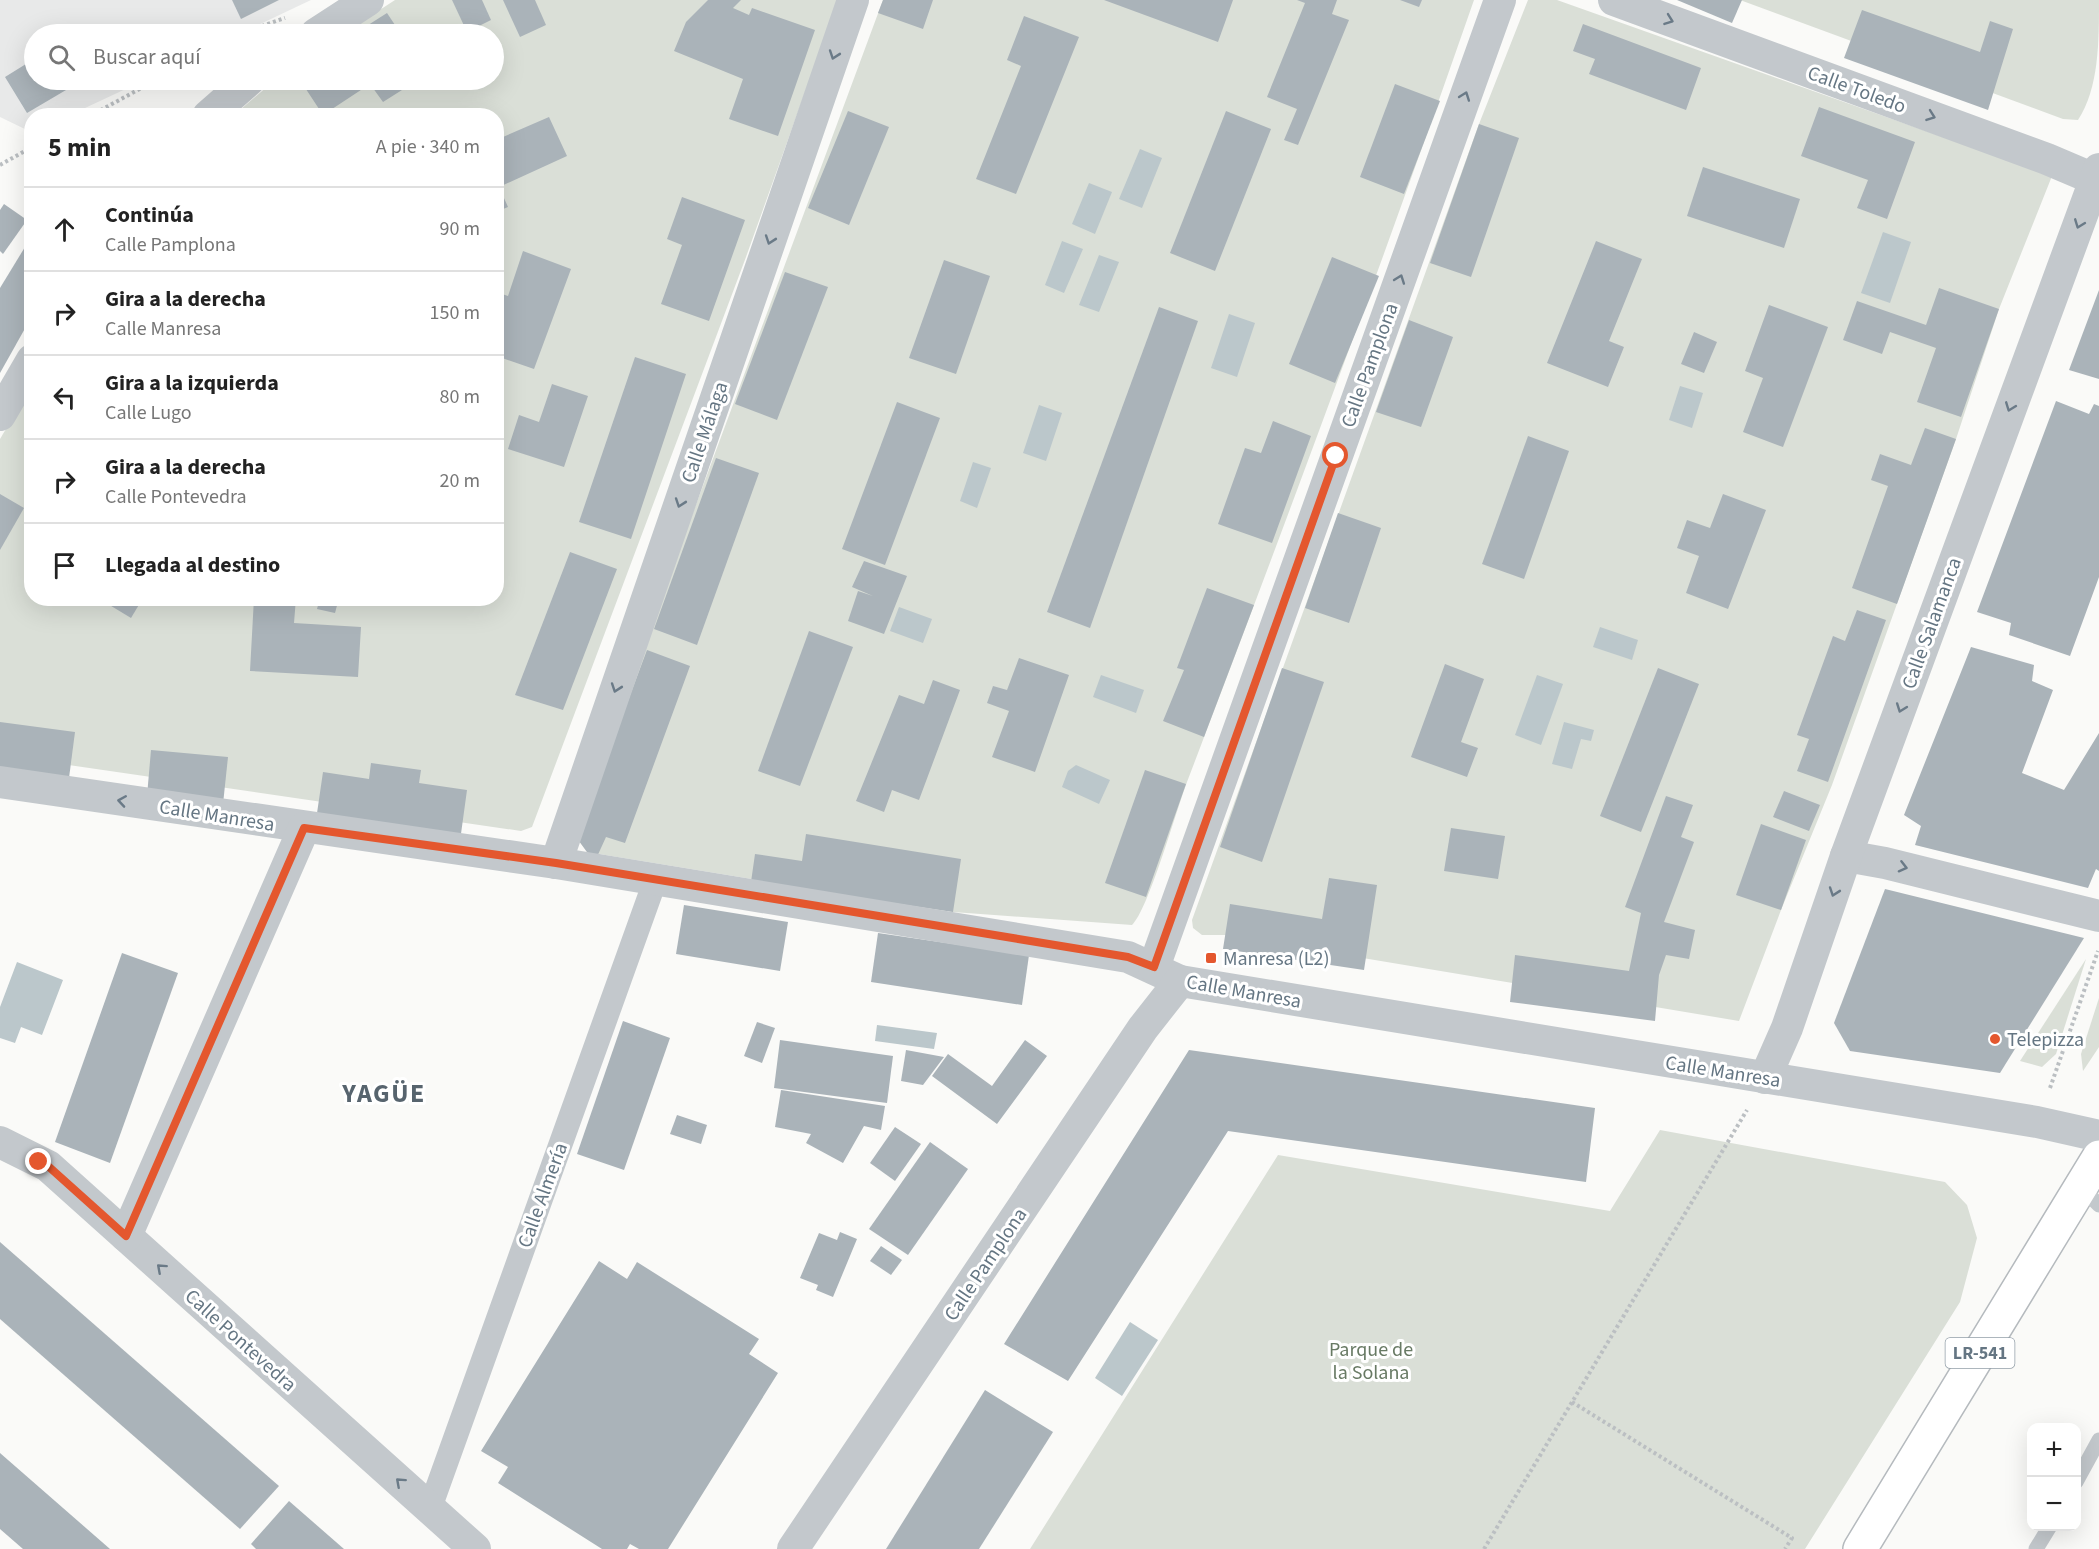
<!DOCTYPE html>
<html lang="es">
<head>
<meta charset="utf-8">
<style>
	:root { --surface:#fff; --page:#f6f6f6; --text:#222; --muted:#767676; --line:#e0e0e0 }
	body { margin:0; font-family:"Source Sans 3",sans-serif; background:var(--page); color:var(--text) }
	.controls { position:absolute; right:18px; bottom:18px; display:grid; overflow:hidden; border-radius:12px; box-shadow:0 6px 24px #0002 }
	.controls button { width:54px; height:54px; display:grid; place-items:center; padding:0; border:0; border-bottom:2px solid var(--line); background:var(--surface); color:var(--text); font:30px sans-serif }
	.stop { position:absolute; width:18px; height:18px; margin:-14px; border:4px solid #e4572e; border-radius:50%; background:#fff }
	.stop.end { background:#e4572e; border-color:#fff; box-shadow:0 2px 6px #0008 }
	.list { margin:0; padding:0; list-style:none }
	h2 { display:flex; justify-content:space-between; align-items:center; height:78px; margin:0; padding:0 24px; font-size:26px }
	h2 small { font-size:20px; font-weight:400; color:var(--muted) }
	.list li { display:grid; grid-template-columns:39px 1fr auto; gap:18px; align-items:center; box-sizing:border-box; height:84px; padding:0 24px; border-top:2px solid var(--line) }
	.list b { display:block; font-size:22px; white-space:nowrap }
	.list p { margin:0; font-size:20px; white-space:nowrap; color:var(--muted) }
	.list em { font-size:20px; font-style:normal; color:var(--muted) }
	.icon { flex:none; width:33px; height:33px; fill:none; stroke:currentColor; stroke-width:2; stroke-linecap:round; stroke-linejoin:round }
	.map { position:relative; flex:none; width:2099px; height:1549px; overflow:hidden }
	.search { position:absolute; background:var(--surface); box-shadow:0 6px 24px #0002; left:24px; top:24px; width:480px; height:66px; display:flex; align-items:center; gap:15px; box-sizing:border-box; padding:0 21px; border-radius:33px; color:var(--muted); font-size:22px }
	.panel { position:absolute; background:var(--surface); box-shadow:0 6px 24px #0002; left:24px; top:108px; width:480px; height:498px; border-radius:24px }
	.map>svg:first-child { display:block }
	.built { fill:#e8e9e9 }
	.green { fill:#dadfd7 }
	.water { fill:#bbc7cb }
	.building { fill:#aab3b9 }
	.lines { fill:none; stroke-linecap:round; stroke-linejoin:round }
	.primary-casing { stroke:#b5babe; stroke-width:36 }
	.path { stroke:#bbbfc2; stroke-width:4; stroke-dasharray:3 3; stroke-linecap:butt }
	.service { stroke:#c3c8cc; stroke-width:15 }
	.pedestrian { stroke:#c3c8cc; stroke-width:24 }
	.minor { stroke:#c3c8cc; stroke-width:32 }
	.primary { stroke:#fff; stroke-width:33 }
	.oneway { stroke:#6a7a87 }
	.route { stroke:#e4572e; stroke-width:8 }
	.poi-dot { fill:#e4572e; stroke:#fff; stroke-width:2 }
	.labels { text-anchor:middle; stroke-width:6; stroke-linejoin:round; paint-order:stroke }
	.shield { fill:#fff; stroke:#939fa8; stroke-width:1.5 }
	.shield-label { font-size:18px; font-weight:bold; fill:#657683 }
	.street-label { font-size:20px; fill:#657683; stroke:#fff }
	.poi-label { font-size:20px; fill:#657683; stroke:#fff; text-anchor:start }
	.park-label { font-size:20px; fill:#687a64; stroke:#fff }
	.district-label { font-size:26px; font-weight:bold; letter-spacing:1.5px; fill:#57646e; stroke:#fff }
</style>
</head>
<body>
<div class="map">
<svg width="2099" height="1549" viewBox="0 0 2099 1549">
	<rect width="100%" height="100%" fill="#fafaf8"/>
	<path class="built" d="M0 0H311L239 34H34V80H145L70 115 32 116 31 132 0 117Z"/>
	<g class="green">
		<path d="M395 0H838L746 257 532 827 521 831 0 755V439L31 387 32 598H496V116L234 115 275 80H494V34H343Z"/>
		<path d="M883 0H1474C1383 262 1286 522 1187 782 1177 808 1148 911 1132 925L953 912 587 852 579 841 648 634Z"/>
		<path d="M1528 0H1557L2052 176 1999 309 1956 439 1832 785 1781 910 1739 1021 1225 935H1202L1193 928 1192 920 1479 124Z"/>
		<path d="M1740 0H2099C2099 41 2099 88 2078 120L2063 119Z"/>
		<path d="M2086 959 2056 1054 2042 1067 2020 1061Z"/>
		<path d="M2099 998V1047L2083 1071 2081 1054Z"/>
		<path d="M1660 1130 1945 1182 1967 1205 1977 1238 1960 1302 1805 1549H1030L1278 1155 1610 1211Z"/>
	</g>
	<g class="water">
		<path d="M1140 149 1162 158 1142 208 1119 199Z"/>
		<path d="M1089 183 1112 192 1095 234 1072 224Z"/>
		<path d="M1883 232 1911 242 1890 303 1861 293Z"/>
		<path d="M1062 241 1083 249 1064 293 1045 285Z"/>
		<path d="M1099 255 1119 262 1099 312 1079 305Z"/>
		<path d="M1229 314 1255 323 1237 377 1211 368Z"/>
		<path d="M1680 386 1703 393 1692 428 1669 420Z"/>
		<path d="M1039 405 1062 413 1046 461 1023 453Z"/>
		<path d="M973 462 991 468 977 508 960 501Z"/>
		<path d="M899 607 932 619 923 643 890 631Z"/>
		<path d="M1600 627 1638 640 1632 660 1593 647Z"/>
		<path d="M1101 675 1144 690 1136 713 1093 697Z"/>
		<path d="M1537 675 1563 684 1541 745 1515 735Z"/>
		<path d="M1564 722 1594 730 1591 741 1581 739 1572 769 1552 764Z"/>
		<path d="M1076 765 1110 780 1099 804 1062 787 1068 771Z"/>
		<path d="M17 962 63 980 42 1035 21 1027 15 1043 0 1038V1007Z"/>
		<path d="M877 1025 937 1033 934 1049 875 1041Z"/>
		<path d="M1130 1322 1158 1340 1122 1396 1095 1378Z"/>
	</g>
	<g class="building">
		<path d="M232 0H279L241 19Z"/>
		<path d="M452 0H482L491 20 467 32Z"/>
		<path d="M503 0H535L546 25 520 37Z"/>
		<path d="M708 0H741L733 8 749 15 752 8 815 30 778 136 729 119 743 79 674 51 686 22Z"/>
		<path d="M883 0H933L923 29 878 13Z"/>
		<path d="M1104 0H1233L1218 42Z"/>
		<path d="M1297 0H1337L1332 14 1349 20 1298 145 1284 140 1297 109 1267 97 1305 3Z"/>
		<path d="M1400 0H1422L1419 7Z"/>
		<path d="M1677 0H1742L1732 23Z"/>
		<path d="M1862 10 1980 52 1990 21 2013 29 1988 110 1844 58Z"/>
		<path d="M387 13 401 34H354Z"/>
		<path d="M1024 16 1079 37 1016 194 976 179 1021 66 1007 60Z"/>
		<path d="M1583 24 1701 68 1686 110 1589 74 1595 59 1573 51Z"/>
		<path d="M34 59V80H83L27 113 5 77Z"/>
		<path d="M300 80H395L402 90 383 102 370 84 323 115Z"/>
		<path d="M1395 84 1440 101 1404 194 1360 177Z"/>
		<path d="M1819 107 1915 142 1887 219 1857 208 1868 180 1801 156Z"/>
		<path d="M848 111 889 127 849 225 808 208Z"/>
		<path d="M1226 111 1271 129 1215 271 1170 253Z"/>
		<path d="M549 117 567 156 499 187 508 207 496 212V140Z"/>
		<path d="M1479 124 1519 138 1471 277 1430 263Z"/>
		<path d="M1703 167 1800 199 1784 248 1687 216Z"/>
		<path d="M682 197 745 220 709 321 661 304 682 245 667 239Z"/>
		<path d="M4 204 27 220 3 254 0 251V210Z"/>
		<path d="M1596 241 1642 259 1609 341 1624 347 1608 387 1547 363Z"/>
		<path d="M25 247 32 251V316L0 373V288Z"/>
		<path d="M523 251 571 269 534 369 496 356V292L508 296Z"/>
		<path d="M1332 257 1379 276 1335 383 1289 364Z"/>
		<path d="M944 260 990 276 956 374 909 358Z"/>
		<path d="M785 272 828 287 777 420 735 404Z"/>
		<path d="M1939 288 1999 309 1961 417 1917 402 1936 348 1890 332 1882 354 1843 340 1857 301 1926 325Z"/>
		<path d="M2099 290V379L2069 370Z"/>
		<path d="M1769 305 1828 327 1783 447 1743 432 1763 378 1745 371Z"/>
		<path d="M1159 307 1198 321 1090 628 1047 612Z"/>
		<path d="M1409 320 1453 337 1421 427 1376 412Z"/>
		<path d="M1694 332 1717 342 1704 373 1681 364Z"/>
		<path d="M635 357 686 374 631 539 579 522Z"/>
		<path d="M552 384 588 396 564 467 508 449 519 415 539 422Z"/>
		<path d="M2056 401 2089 414 2094 404 2099 406V577L2070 656 2009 635 2011 623 1977 612Z"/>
		<path d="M897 402 940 418 885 565 842 549Z"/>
		<path d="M1273 421 1311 436 1272 543 1218 524 1245 448 1261 453Z"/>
		<path d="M1925 428 1956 439 1897 604 1852 588 1888 486 1871 480 1880 454 1911 465Z"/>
		<path d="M1528 436 1569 451 1524 579 1482 564Z"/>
		<path d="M716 458 759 473 697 645 654 629Z"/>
		<path d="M496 462 504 465 497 485H496Z"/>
		<path d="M0 494 24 508 0 550Z"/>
		<path d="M1723 494 1766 510 1728 609 1686 593 1699 556 1677 548 1687 520 1710 528Z"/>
		<path d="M1338 513 1381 528 1349 623 1305 608Z"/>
		<path d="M570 552 617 569 563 710 515 695Z"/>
		<path d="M864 561 907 576 884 634 848 621 858 591 873 596 852 587Z"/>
		<path d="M1207 588 1254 605 1204 737 1163 721 1184 670 1177 668Z"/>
		<path d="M98 598H143L131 618Z"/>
		<path d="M254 598H296L294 623 361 627 358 677 250 671Z"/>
		<path d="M320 598H339L335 613 317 609Z"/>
		<path d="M1857 610 1886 620 1828 782 1797 771 1809 739 1797 735 1833 636 1845 641Z"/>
		<path d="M809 631 853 647 800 786 758 771Z"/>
		<path d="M1971 647 2034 665 2032 681 2053 690 2022 773 2064 790 2099 733V871L2096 869 2088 888 1915 845 1921 826 1904 815Z"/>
		<path d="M647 650 690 666 625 843 606 837 596 859 587 852 579 841 580 829Z"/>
		<path d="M1019 658 1069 675 1035 772 992 757 1009 711 987 703 993 686 1007 690Z"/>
		<path d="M1445 664 1484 679 1461 742 1478 748 1467 777 1411 757Z"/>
		<path d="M1282 668 1324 682 1262 862 1220 847Z"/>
		<path d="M1658 668 1699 684 1641 832 1600 816Z"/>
		<path d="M933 680 960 690 919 800 892 790 884 812 856 801 899 695 924 704Z"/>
		<path d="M0 722 75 732 69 778 0 768Z"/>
		<path d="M151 750 228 757 223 804 147 796Z"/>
		<path d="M371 763 421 770 419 783 467 790 460 841 316 820 323 772 369 779Z"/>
		<path d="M1145 770 1186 784 1146 897 1105 883Z"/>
		<path d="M1784 791 1820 805 1809 831 1773 817Z"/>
		<path d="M1666 796 1693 805 1681 837 1694 842 1664 922 1695 930 1689 959 1666 955 1659 975 1655 1021 1510 1002 1515 955 1629 971 1641 913 1625 907Z"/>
		<path d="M1761 824 1806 840 1781 910 1736 895Z"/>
		<path d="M1451 828 1505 836 1498 879 1444 871Z"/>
		<path d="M806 834 961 859 953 912 751 882 755 854 802 861Z"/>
		<path d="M1329 878 1377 885 1364 970 1223 949 1230 904 1322 919Z"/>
		<path d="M1885 889 2084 938 2000 1073 1850 1051 1834 1023Z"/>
		<path d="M684 905 788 922 780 971 676 954Z"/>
		<path d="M878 933 1029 955 1022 1005 871 982Z"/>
		<path d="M122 953 178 973 110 1163 55 1142Z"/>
		<path d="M623 1021 670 1038 624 1170 577 1154Z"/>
		<path d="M757 1022 775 1028 762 1063 744 1056Z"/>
		<path d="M780 1040 893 1056 887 1103 774 1088Z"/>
		<path d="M1025 1040 1047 1056 997 1124 932 1076 948 1054 992 1086Z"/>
		<path d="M906 1050 944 1057 923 1085 901 1081Z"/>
		<path d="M1189 1050 1595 1108 1586 1182 1228 1131 1068 1381 1004 1344Z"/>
		<path d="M781 1090 885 1106 881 1130 864 1126 843 1163 806 1143 811 1134 775 1127Z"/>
		<path d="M677 1115 707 1125 701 1144 670 1134Z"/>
		<path d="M895 1127 921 1144 895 1181 870 1163Z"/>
		<path d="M930 1142 968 1169 908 1255 869 1229Z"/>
		<path d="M840 1232 857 1239 833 1297 816 1290 818 1285 800 1278 819 1233 837 1240Z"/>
		<path d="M0 1242 279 1486 240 1529 0 1319Z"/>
		<path d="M881 1246 902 1260 891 1275 870 1261Z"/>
		<path d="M599 1261 627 1279 637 1262 759 1339 749 1354 778 1373 668 1549H639L630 1544 627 1549H602L498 1483 508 1467 481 1451Z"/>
		<path d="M985 1390 1053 1432 979 1549H886Z"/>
		<path d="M0 1453 110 1549H23L0 1529Z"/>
		<path d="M289 1501 344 1549H256L251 1544Z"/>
	</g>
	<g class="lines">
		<defs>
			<path id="primary" d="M1860 1549 2099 1157"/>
		</defs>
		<use href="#primary" class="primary-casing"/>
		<g class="path">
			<path d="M239 34 285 18"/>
			<path d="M90 116 156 80"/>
			<path d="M0 165 32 147"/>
			<path d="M2050 1088 2098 951"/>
			<path d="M1572 1402 1792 1538 1785 1549"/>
			<path d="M1484 1549 1747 1110"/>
		</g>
		<g class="service">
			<path d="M2081 1187 2099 1205"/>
			<path d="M2076 1482 2099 1440"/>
			<path d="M2036 1549 2050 1526"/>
		</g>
		<path class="pedestrian" d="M430 1508 655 881"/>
		<g class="minor">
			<path d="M1614 0 2047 159 2099 181"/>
			<path d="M316 34 368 0"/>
			<path d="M208 116 249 80"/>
			<path d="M0 415 32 360"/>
			<path d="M0 782 556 863 1128 957 1180 981 2037 1122 2099 1136"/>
			<path d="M1846 856 1885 863 2099 916"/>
			<path d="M556 863 853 0"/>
			<path d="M1154 967 1500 0"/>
			<path d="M1765 1078 1787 1028 1846 856 2099 169"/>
			<path d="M0 1142 48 1166 475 1549"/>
			<path d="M126 1236 304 828"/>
			<path d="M793 1549 1143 1028 1180 981"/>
		</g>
		<use href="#primary" class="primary"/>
	</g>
	<defs><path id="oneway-chevron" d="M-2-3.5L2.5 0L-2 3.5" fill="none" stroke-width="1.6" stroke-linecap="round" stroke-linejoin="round" transform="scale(1.5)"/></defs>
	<g class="oneway">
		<use href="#oneway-chevron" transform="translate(1669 20) rotate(20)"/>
		<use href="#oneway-chevron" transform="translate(834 55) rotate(109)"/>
		<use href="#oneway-chevron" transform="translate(1465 96) rotate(-70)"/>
		<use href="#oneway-chevron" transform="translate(1931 116) rotate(20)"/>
		<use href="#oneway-chevron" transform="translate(2079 224) rotate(111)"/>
		<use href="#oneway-chevron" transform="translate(770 240) rotate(109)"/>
		<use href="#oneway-chevron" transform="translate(1400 279) rotate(-70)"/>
		<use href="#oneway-chevron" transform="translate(2010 407) rotate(111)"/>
		<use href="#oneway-chevron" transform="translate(680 503) rotate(109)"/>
		<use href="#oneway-chevron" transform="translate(616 688) rotate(109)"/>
		<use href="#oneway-chevron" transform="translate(1901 708) rotate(110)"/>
		<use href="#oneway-chevron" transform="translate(122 801) rotate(-171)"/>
		<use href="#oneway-chevron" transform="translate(1903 867) rotate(14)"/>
		<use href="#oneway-chevron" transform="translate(1834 892) rotate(109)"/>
		<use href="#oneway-chevron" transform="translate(161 1268) rotate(-138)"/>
		<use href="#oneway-chevron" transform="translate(400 1482) rotate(-138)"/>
	</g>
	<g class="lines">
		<path class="route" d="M39 1162 48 1166 126 1236 304 828 556 863 1128 957 1154 967 1336 456"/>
	</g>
	<g class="poi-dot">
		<rect x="1205" y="952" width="12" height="12" rx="3"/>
		<circle cx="1995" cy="1039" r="6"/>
	</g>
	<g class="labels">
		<rect class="shield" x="1945.5" y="1338" width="69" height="30" rx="4.5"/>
		<g class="shield-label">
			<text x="1980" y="1359">LR-541</text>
		</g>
		<g class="street-label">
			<text transform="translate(1857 89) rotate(20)" y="7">Calle Toledo</text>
			<text transform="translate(1369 365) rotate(-70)" y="7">Calle Pamplona</text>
			<text transform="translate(704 432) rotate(-71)" y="7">Calle Málaga</text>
			<text transform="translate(1931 623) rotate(-70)" y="7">Calle Salamanca</text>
			<text transform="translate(217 815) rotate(9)" y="7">Calle Manresa</text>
			<text transform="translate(1244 991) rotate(10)" y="7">Calle Manresa</text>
			<text transform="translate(1723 1071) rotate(9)" y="7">Calle Manresa</text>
			<text transform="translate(542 1195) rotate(-70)" y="7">Calle Almería</text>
			<text transform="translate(985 1264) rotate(-56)" y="7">Calle Pamplona</text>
			<text transform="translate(241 1340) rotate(42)" y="7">Calle Pontevedra</text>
		</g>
		<g class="poi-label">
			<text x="1223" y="965">Manresa (L2)</text>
			<text x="2007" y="1046">Telepizza</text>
		</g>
		<g class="park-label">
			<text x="1371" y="1356">Parque de<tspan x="1371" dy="23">la Solana</tspan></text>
		</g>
		<g class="district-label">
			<text x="384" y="1102">YAGÜE</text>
		</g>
	</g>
</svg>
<div class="controls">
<button>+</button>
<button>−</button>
</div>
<div class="stop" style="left:1336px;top:456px"></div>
<div class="stop end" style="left:39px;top:1162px"></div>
<div class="search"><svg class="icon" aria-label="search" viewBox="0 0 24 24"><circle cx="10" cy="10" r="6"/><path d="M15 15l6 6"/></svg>Buscar aquí</div>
<section class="panel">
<h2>5 min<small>A pie · 340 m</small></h2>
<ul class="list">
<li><svg class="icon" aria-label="ahead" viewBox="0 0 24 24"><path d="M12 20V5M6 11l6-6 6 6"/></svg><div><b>Continúa</b><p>Calle Pamplona</p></div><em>90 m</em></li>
<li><svg class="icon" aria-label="right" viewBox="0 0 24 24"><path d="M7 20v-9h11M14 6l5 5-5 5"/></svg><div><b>Gira a la derecha</b><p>Calle Manresa</p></div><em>150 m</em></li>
<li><svg class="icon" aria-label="left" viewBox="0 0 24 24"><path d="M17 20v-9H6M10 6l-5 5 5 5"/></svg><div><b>Gira a la izquierda</b><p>Calle Lugo</p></div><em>80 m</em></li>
<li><svg class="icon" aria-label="right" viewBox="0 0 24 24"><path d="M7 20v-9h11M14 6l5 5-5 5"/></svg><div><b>Gira a la derecha</b><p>Calle Pontevedra</p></div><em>20 m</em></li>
<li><svg class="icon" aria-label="arrive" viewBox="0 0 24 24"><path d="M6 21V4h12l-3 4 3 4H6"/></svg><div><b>Llegada al destino</b></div></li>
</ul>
</section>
</div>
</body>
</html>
